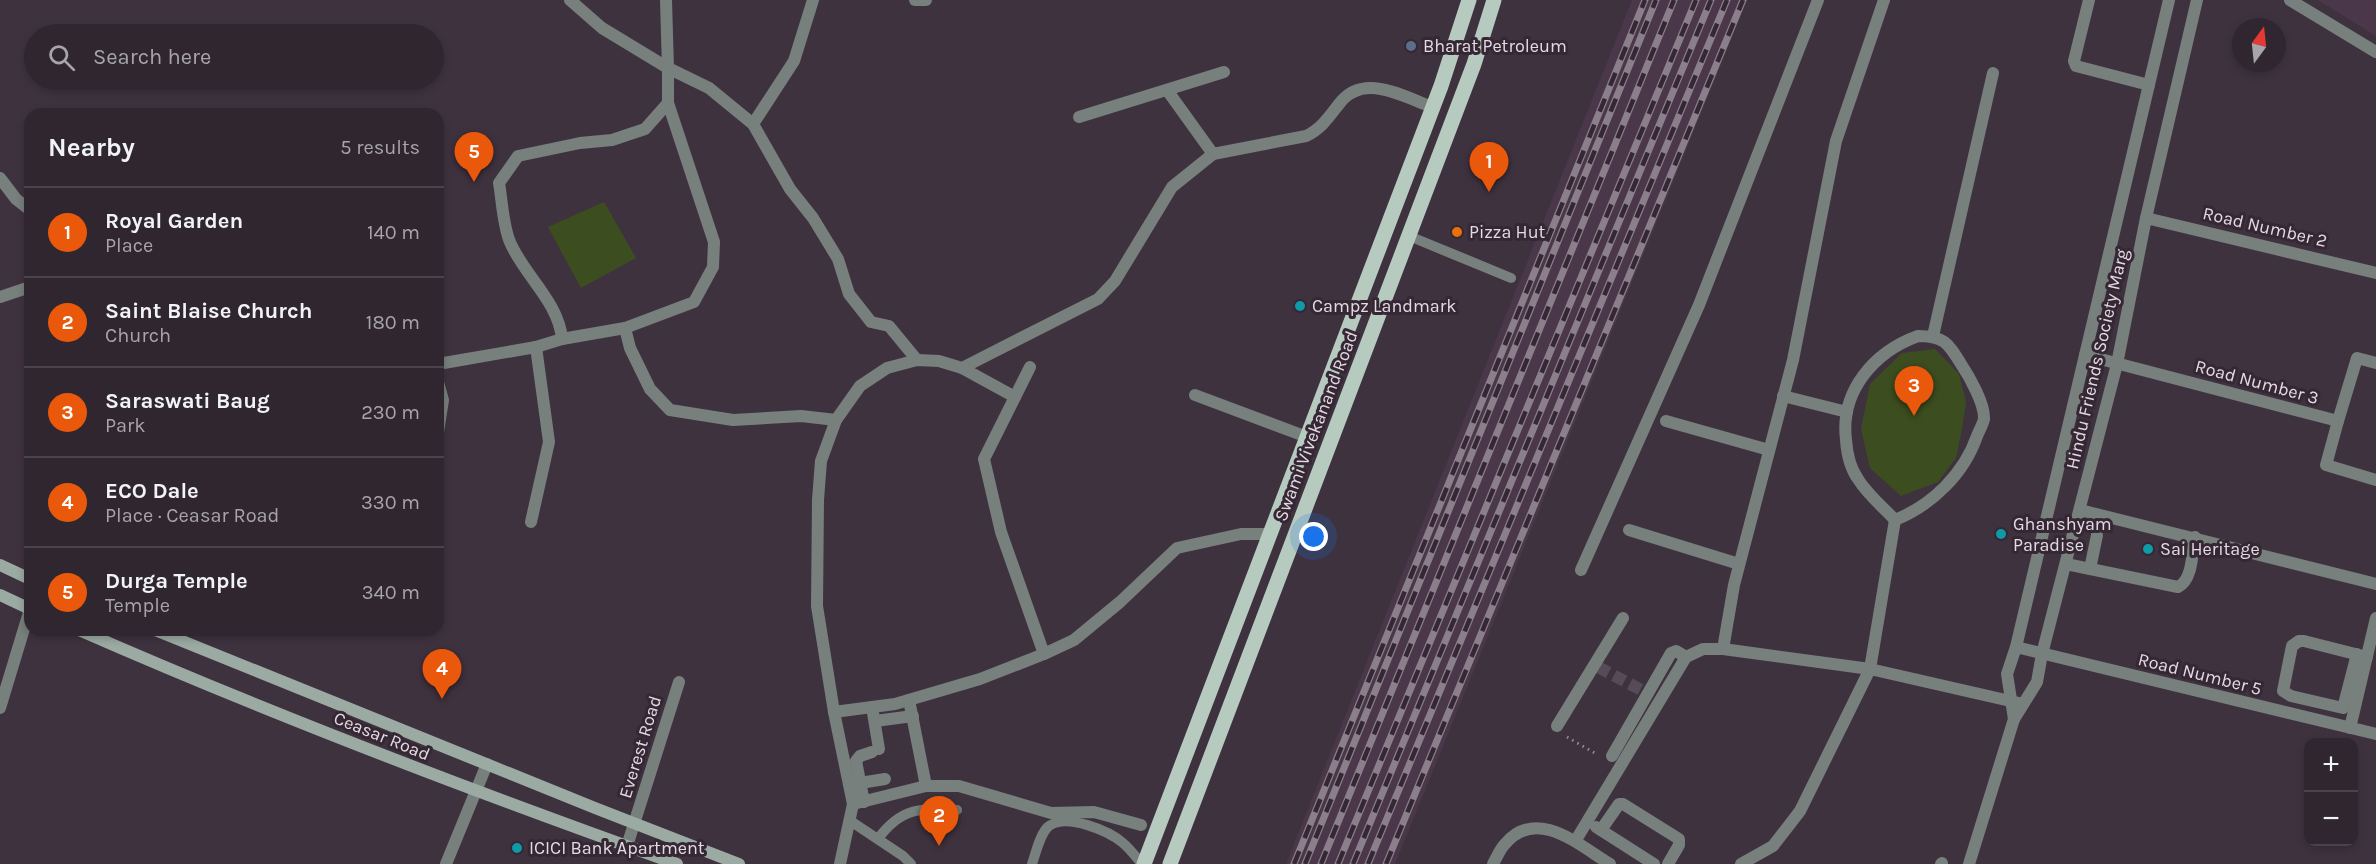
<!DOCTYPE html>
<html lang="en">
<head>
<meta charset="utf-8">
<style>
	:root { --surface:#2f262f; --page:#372e37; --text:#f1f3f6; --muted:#a7a5aa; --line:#4a434b; --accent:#ea580c }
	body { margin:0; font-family:Karla,sans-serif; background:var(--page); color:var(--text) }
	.controls { position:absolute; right:18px; bottom:18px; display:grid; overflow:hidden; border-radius:12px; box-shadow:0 3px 9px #0003 }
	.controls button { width:54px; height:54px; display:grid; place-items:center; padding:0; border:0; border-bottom:2px solid var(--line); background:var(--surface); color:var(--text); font:30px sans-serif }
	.compass { position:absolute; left:2232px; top:18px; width:54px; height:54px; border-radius:50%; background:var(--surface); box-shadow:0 3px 9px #0003; rotate:15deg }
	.you { position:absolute; left:1314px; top:537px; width:21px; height:21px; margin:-15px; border:4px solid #fff; border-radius:50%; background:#1a73e8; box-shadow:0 0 0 9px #1a73e833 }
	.badge { display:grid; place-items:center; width:39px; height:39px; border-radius:50%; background:var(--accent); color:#fff; font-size:20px; font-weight:700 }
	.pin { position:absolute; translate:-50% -50px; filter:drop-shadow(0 2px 3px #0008) }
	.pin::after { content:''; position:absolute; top:32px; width:21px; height:18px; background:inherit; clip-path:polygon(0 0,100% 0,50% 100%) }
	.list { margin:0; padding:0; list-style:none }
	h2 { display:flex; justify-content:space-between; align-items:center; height:78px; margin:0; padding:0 24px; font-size:26px }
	h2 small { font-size:20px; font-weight:400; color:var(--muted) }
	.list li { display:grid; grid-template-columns:39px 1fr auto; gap:18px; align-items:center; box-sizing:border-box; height:90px; padding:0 24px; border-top:2px solid var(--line) }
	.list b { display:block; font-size:22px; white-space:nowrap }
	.list p { margin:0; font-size:20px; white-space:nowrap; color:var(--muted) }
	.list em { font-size:20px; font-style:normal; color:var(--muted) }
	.icon { flex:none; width:33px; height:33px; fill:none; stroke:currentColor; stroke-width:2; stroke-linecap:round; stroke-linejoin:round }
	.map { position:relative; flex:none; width:2376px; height:864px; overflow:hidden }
	.search { position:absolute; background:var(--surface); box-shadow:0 3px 9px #0003; left:24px; top:24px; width:420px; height:66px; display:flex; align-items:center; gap:15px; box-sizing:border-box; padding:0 21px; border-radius:33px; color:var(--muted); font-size:22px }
	.panel { position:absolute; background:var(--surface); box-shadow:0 3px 9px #0003; left:24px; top:108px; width:420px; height:528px; border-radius:18px }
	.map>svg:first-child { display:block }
	.built { fill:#4a384a }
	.green { fill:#3c4e20 }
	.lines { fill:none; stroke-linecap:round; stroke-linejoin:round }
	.minor-tunnel { stroke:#584b58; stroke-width:12; stroke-dasharray:12 6; stroke-linecap:butt }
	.path { stroke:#968b96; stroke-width:3; stroke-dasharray:1.5 4.5; stroke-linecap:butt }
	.service { stroke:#77807c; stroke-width:10 }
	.minor { stroke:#77807c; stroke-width:12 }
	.tertiary { stroke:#77807c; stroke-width:12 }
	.secondary { stroke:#9baaa2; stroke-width:12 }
	.primary { stroke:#b6cac0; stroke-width:15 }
	.rail-casing { stroke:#8b7f8b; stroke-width:7 }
	.rail { stroke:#352834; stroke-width:4.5; stroke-dasharray:14; stroke-linecap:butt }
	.service-dot { fill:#5c6f8a; stroke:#352834; stroke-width:2 }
	.food-dot { fill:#e8710a; stroke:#352834; stroke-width:2 }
	.culture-dot { fill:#0f9aa8; stroke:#352834; stroke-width:2 }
	.labels { text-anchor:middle; stroke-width:6; stroke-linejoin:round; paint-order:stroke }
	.poi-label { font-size:18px; fill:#e3dae3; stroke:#352834; text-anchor:start }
	.street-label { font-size:18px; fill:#e3dae3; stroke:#352834 }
</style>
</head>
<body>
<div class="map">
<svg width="2376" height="864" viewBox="0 0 2376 864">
	<rect width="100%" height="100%" fill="#3f323f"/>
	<g class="built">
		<path d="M1632 0H1747L1395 864H1286Z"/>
		<path d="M2318 0H2376V36Z"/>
	</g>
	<g class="green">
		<path d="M604 202 636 258 581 288 548 227Z"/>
		<path d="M1935 349 1959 374 1966 402 1962 429 1956 458 1938 482 1901 496 1870 468 1861 429 1870 384 1902 353Z"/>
	</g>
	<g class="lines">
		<path class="minor-tunnel" d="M1598 667 1647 693"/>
		<path class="path" d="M1567 737 1598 755"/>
		<g class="service">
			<path d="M1409 236 1511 278"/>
			<path d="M849 820 903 856 911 864"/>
			<path d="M878 839C900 808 922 807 957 810"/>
			<path d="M1032 864C1036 853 1040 833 1049 826 1067 813 1109 831 1123 843 1130 849 1136 857 1142 864"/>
		</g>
		<g class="minor">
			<path d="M666 0 668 68 709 88 753 124 790 189 813 218 838 259 849 294 871 322 889 326 917 360"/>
			<path d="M915 0H926"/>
			<path d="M2089 0 2074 61 2076 66 2149 85"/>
			<path d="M2290 0 2376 52"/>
			<path d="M1167 90 1213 154"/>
			<path d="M1079 117 1224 72"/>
			<path d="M753 124 794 61 813 0"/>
			<path d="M2146 218 2376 273"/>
			<path d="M0 297 30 287"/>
			<path d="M625 328 630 348 650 389 670 410 733 420 801 416 836 420"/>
			<path d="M1918 336C1944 336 1948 343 1961 364 1969 376 1985 404 1984 419 1983 424 1979 431 1977 436 1964 474 1932 505 1895 520 1883 507 1867 494 1858 479 1850 468 1847 454 1846 440 1840 391 1874 352 1918 336Z"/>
			<path d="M1933 336 1993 73"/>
			<path d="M562 339C559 302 523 274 510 242 503 226 502 200 499 183L518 156 580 143 612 140 645 129 668 103"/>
			<path d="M2085 355 2338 421 2357 358 2376 363"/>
			<path d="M438 364 536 347 562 339 625 328 694 302 713 267 714 242 668 103V68L602 28 570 0"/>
			<path d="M1030 367 984 459 1001 532 1044 654"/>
			<path d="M962 368 1098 299 1115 281 1172 187 1213 154 1306 136C1321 129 1329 117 1339 104 1363 72 1402 96 1432 107"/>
			<path d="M438 382 443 400 438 432"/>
			<path d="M1195 395 1307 437"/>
			<path d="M1783 396 1847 412"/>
			<path d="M1666 421 1769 450"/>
			<path d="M2338 421 2326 465 2376 480"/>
			<path d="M2080 510 2376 584"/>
			<path d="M531 522 549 442 536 347"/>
			<path d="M1629 530 1739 564"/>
			<path d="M2066 564 2178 587C2193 580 2192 552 2195 537"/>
			<path d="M2090 569 2097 535"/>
			<path d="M1581 570 1699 305 1818 0"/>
			<path d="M2016 647 2376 734"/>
			<path d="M1723 649 1734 585 1793 360 1836 141 1884 0"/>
			<path d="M2357 654 2343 708 2291 696 2283 691 2292 646 2299 641H2304L2367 657"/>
			<path d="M909 700 926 786"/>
			<path d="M872 707 879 749"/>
			<path d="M0 708 30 609"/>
			<path d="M834 712 895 704 980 679 1044 654 1074 640 1120 602 1177 548 1241 534H1270"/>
			<path d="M875 721 913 716"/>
			<path d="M1557 726 1623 618"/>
			<path d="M2350 728 2376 618"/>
			<path d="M1612 756 1671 653 1676 651 1686 657"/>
			<path d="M860 783 885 779"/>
			<path d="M864 802 856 761 860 756 872 752"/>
			<path d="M853 804 926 786H959L1051 813 1094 812 1141 825"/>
			<path d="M1596 827 1654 864"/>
			<path d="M1601 830 1619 804H1623L1679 839V845L1668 864"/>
			<path d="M1576 840 1686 657 1703 649H1723L1870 669 2019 703"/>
			<path d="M627 846 679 682"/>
			<path d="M840 864 853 804 834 712 817 606 818 500 821 461 836 420 860 386 887 368 917 360 939 361 962 368 1015 397"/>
			<path d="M1493 864C1497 857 1500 849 1505 844 1537 806 1580 846 1610 864"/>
			<path d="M1741 864 1773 846 1800 811 1870 669 1895 520"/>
			<path d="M1941 864 1942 863"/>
			<path d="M1969 864 2014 719"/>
		</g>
		<g class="tertiary">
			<path d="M0 178 16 199 30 210"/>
			<path d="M2014 719 2037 682 2042 654 2117 364 2146 218 2197 0"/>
			<path d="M2014 719 2007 674 2016 647 2169 0"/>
			<path d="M446 864 487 764"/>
		</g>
		<g class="secondary">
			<path d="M0 565 30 579"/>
			<path d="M0 595 30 609"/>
			<path d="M79 630C275 716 475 792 677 864"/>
			<path d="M155 630 595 808 739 864"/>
		</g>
		<g class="primary">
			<path d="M1144 864 1441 86 1469 0"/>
			<path d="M1170 864 1474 64 1494 0"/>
		</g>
		<defs>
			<g id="rail">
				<path d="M1294 864 1645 0"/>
				<path d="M1305 864 1656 0"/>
				<path d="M1321 864 1674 0"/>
				<path d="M1338 864 1696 0"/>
				<path d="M1353 864 1711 0"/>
				<path d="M1368 864 1727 0"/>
				<path d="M1386 864 1743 0"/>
			</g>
		</defs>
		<use href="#rail" class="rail-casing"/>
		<use href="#rail" class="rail"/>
	</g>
	<circle class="service-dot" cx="1411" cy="46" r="6"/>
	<circle class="food-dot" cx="1457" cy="232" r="6"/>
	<g class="culture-dot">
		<circle cx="1300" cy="306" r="6"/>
		<circle cx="2001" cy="534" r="6"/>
		<circle cx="2148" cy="549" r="6"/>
		<circle cx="517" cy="848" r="6"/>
	</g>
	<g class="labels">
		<g class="poi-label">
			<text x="1423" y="52">Bharat Petroleum</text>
			<text x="1469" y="238">Pizza Hut</text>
			<text x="1312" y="312">Campz Landmark</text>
			<text x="2013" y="530">Ghanshyam<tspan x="2013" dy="21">Paradise</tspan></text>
			<text x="2160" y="555">Sai Heritage</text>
			<text x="529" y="854">ICICI Bank Apartment</text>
		</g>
		<g class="street-label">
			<text transform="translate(2265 227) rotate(13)" y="6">Road Number 2</text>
			<text transform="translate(2097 359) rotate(-77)" y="6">Hindu Friends Society Marg</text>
			<text transform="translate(2257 382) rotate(15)" y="6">Road Number 3</text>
			<text transform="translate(1316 426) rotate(-69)" y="6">Swami Vivekanand Road</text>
			<text transform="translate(2200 674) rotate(14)" y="6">Road Number 5</text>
			<text transform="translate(382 736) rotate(22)" y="6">Ceasar Road</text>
			<text transform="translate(640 747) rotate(-73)" y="6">Everest Road</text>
		</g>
	</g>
</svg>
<div class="controls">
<button>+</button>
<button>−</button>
</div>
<svg class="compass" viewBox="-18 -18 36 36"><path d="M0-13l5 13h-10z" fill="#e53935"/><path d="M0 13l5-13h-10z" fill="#a7a5aa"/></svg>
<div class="you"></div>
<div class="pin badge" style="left:1489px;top:192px">1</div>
<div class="pin badge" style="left:939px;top:846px">2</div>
<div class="pin badge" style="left:1914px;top:416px">3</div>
<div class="pin badge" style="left:442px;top:699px">4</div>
<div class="pin badge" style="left:474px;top:182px">5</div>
<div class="search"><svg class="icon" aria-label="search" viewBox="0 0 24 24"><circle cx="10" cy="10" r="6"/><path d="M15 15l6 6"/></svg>Search here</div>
<section class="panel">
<h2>Nearby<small>5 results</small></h2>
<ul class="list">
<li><span class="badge">1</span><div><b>Royal Garden</b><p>Place</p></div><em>140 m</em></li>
<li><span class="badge">2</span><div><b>Saint Blaise Church</b><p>Church</p></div><em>180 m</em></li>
<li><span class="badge">3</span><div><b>Saraswati Baug</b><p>Park</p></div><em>230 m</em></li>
<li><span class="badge">4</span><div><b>ECO Dale</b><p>Place · Ceasar Road</p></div><em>330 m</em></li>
<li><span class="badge">5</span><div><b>Durga Temple</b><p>Temple</p></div><em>340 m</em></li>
</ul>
</section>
</div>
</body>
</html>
